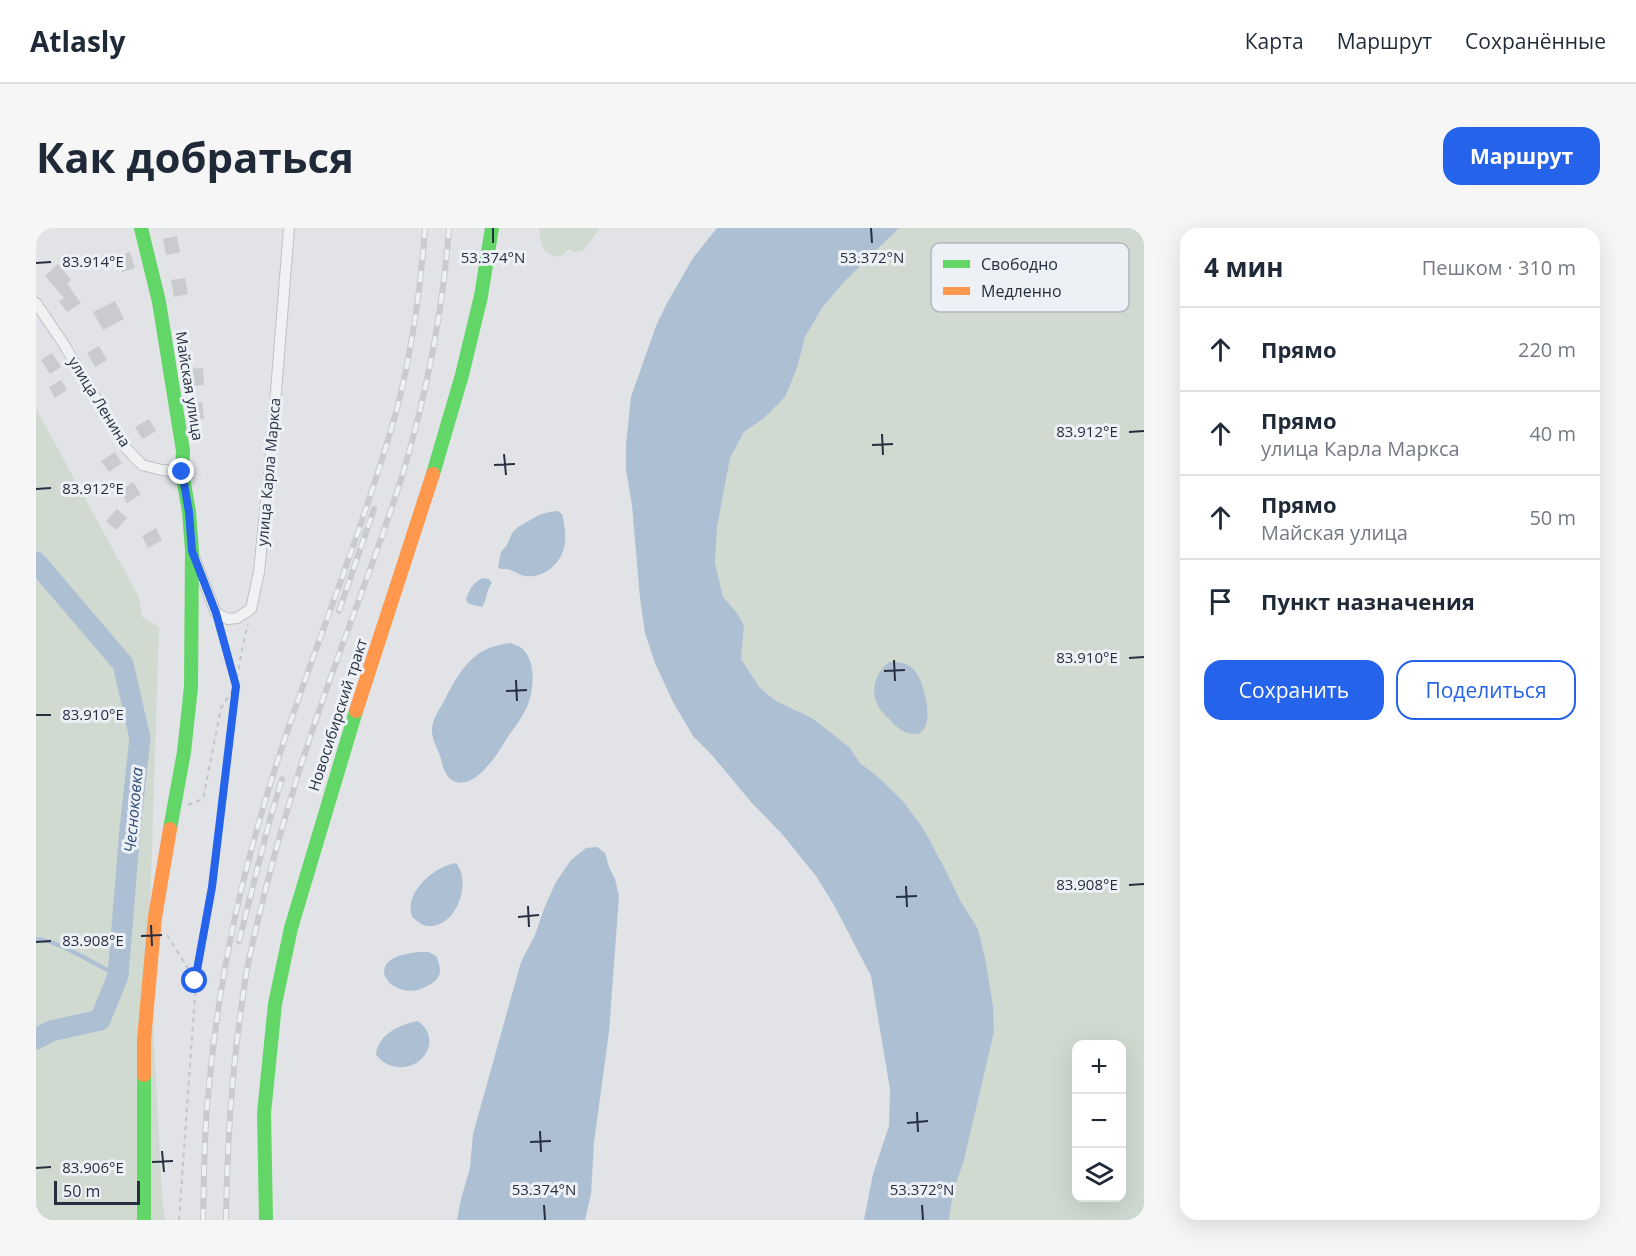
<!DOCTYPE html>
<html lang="ru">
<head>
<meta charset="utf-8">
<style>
	:root { --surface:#fff; --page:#f6f6f7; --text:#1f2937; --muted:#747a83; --line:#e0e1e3; --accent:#2563eb }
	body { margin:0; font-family:"Open Sans",sans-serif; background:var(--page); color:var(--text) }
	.controls { position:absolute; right:18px; bottom:18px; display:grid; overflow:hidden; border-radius:12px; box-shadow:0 6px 24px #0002 }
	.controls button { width:54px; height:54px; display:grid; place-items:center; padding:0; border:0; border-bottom:2px solid var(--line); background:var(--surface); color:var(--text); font:30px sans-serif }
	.scale { position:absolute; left:18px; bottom:15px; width:86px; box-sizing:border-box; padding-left:6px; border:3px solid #262f40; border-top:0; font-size:16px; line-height:21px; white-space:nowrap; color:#262f40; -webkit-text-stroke:4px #edf1f6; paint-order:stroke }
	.stop { position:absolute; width:18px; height:18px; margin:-14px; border:4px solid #2563eb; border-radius:50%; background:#fff }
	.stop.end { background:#2563eb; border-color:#fff; box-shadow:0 2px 6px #0008 }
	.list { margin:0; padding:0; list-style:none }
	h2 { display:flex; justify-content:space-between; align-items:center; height:78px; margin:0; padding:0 24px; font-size:26px }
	h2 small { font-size:20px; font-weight:400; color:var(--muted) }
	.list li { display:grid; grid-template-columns:39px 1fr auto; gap:18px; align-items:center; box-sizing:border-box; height:84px; padding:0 24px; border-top:2px solid var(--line) }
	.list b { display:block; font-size:22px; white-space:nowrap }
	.list p { margin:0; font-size:20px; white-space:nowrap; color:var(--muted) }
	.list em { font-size:20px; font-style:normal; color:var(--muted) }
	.actions { display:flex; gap:12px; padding:18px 24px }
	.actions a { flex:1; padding:14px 0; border:2px solid var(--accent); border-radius:18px; text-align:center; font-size:21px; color:var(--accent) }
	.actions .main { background:var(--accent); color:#fff }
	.icon { flex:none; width:33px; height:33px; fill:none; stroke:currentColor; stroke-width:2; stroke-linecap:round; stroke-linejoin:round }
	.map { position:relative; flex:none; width:1108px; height:992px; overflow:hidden; border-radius:18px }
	header { display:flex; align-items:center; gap:36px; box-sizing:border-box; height:84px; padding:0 30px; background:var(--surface); border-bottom:2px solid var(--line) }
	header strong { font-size:28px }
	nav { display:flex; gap:33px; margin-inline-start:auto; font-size:21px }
	.intro { display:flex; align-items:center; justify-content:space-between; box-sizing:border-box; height:144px; padding:0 36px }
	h1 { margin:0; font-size:42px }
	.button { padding:15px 27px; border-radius:18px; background:var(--accent); color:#fff; font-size:21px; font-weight:700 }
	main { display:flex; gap:36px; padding:0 36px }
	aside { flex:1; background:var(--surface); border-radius:18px; box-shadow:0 6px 24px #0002 }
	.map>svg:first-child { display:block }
	.green { fill:#d0dad1; fill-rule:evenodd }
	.water { fill:#acbfd3 }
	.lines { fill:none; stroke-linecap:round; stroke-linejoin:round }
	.stream { stroke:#acbfd3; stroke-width:4 }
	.river { stroke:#acbfd3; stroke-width:21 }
	.building { fill:#c9cbce }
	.street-casing { stroke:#bfc1c4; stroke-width:12 }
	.path { stroke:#c2c4c9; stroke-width:2; stroke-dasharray:4.5 4.5; stroke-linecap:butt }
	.street { stroke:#f0f1f3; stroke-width:10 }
	.fast { stroke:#63d668; stroke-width:14 }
	.slow { stroke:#ff974d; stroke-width:14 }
	.rail-casing { stroke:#c9cbce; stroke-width:6 }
	.rail { stroke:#edf1f6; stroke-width:4; stroke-dasharray:11; stroke-linecap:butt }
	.route { stroke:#2563eb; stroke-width:8 }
	.ticks { fill:none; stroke:#262f40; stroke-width:2 }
	.labels { text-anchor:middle; stroke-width:6; stroke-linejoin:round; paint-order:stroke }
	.street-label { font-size:15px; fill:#262f40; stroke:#edf1f6 }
	.water-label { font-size:16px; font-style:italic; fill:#2e4d77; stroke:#edf1f6 }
	.key { fill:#edf1f6; stroke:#b1b7bf; stroke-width:1.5 }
	.key-label { font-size:16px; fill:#262f40 }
	.ticks-label { font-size:15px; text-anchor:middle; fill:#262f40; stroke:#edf1f6; stroke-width:6; stroke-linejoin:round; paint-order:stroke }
</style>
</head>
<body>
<header>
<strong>Atlasly</strong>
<nav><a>Карта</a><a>Маршрут</a><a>Сохранённые</a></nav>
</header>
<div class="intro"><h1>Как добраться</h1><a class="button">Маршрут</a></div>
<main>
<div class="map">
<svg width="1108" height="992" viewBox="0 0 1108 992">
	<rect width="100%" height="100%" fill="#e1e3e6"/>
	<g class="green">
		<path d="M503 0H564L547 23 537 24 533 21 524 29C504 26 506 18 503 0Z"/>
		<path d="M863 0H1108V992H913L917 964 928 932 958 804 957 779 950 734 942 701 925 674 908 639 887 600 866 572 841 548 825 536 813 519 776 490 740 473 724 460 705 431 708 398 687 369 679 335 681 299 694 230 708 204 728 190 761 140 769 109 786 80 807 55ZM1040 816H1086V970H1040Z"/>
		<path d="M0 181 103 369 106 389 123 399 113 716 126 967 129 992H0Z"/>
	</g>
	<g class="water">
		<path d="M681 0H863L807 55 786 80 769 109 761 140 749 169 728 190 708 204 694 230 681 299 679 335 687 369 701 385 708 398 705 431 724 460 740 473 776 490 813 519 825 536 841 548 866 572 887 600 908 639 925 674 942 701 950 734 957 779 958 804 928 932 917 964 913 992H828L837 946 853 898 854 861 835 748 798 677 780 648 746 606 716 575 675 526 657 508 637 474 619 435 609 405 604 370 596 277 590 242V217L595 169 620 98 631 75 657 30Z"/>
		<path d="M521 283 526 286C528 294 530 305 529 314 527 334 509 351 489 348 483 347 477 342 471 341 468 341 465 341 462 340L465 324 471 317 476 305 482 299 503 287 513 284Z"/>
		<path d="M447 350 453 351 456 355C450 362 451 372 446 379L433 376 430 372C432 363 438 353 447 350Z"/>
		<path d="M475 415C478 417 481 417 484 419 502 431 498 467 489 483 484 493 477 501 471 510 463 524 453 539 440 549 423 561 410 553 406 535 404 523 395 513 396 500 397 489 404 481 409 471 425 441 437 419 475 415Z"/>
		<path d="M853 434C860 434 870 434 876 440 887 448 896 487 889 499 888 502 885 504 882 506 869 507 863 501 854 492 851 488 846 485 844 481 833 464 839 445 853 434Z"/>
		<path d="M561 619 569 625 573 639 579 651 583 668 573 804 558 914 555 966 549 992H421L425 971 434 940 437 906 485 734 499 707 509 678 520 654 535 632 550 620Z"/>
		<path d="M420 635C436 654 421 699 393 698 386 698 381 693 376 689 375 685 374 680 375 675 379 656 401 638 420 635Z"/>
		<path d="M383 724H393L401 729C402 733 404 738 404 743 404 749 399 754 393 757 365 776 329 743 360 729 367 726 376 725 383 724Z"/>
		<path d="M382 793C410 814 381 850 351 836 347 834 343 830 340 827 341 807 364 796 382 793Z"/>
	</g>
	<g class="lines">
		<path class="stream" d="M0 711C19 711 63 738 82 748"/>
		<path class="river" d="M0 334 87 436 104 510 94 601 82 748 64 792 15 803 0 811"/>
	</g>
	<g class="building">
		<path d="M141 8 144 24 130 27 127 11Z"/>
		<path d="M94 24 99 40 86 44 81 28Z"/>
		<path d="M22 36 35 52 31 56 45 75 31 84 23 73 28 70 9 48Z"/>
		<path d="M149 50 152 66 138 69 135 52Z"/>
		<path d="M79 73 88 91 67 102 57 84Z"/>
		<path d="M63 118 71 132 59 139 51 125Z"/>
		<path d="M16 125 25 139 14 146 5 132Z"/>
		<path d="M167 140 168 157 154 158 153 141Z"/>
		<path d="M25 152 31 162 19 170 13 159Z"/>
		<path d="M166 174 168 191 154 193 152 176Z"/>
		<path d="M113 191 120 203 106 211 99 199Z"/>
		<path d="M79 224 86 235 73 244 65 233Z"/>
		<path d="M97 254 105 266 91 275 84 263Z"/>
		<path d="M81 281 91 290 80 302 70 293Z"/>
		<path d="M120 300 126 312 112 320 106 308Z"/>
	</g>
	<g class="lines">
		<defs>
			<g id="street">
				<path d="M0 75 27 115 89 219 106 237 126 242 146 244"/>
				<path d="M158 329 180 385 192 391 201 390 215 381 223 344 236 214 253 0"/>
			</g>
		</defs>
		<use href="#street" class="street-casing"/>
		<g class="path">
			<path d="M184 400 199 455"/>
			<path d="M152 577 167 571 185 480 198 460"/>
			<path d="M131 707 160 753C172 685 181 618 189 549 195 498 199 446 212 396"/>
			<path d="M143 992 160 753"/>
		</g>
		<use href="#street" class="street"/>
		<g class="fast">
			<path d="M105 0 123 74 147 223 146 244 153 284 156 323 155 459 148 524 134 601"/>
			<path d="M397 246 426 147 445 68 456 0"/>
			<path d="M108 847V992"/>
			<path d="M230 992 228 885 239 776 255 700 320 483"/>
		</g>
		<g class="slow">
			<path d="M320 483 397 246"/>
			<path d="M108 847V812L119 689 134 601"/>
		</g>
		<defs>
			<g id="rail">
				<path d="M303 383 338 281"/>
				<path d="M203 713 234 591 246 551"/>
				<path d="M167 992C168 954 168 917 171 879 179 780 197 682 225 587 252 493 288 402 320 310 335 266 350 222 362 177 376 121 385 58 389 0"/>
				<path d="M190 992C191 922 195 852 205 782 207 767 209 751 212 736 227 666 246 596 268 528 298 432 338 339 368 242 391 163 407 82 413 0"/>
			</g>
		</defs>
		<use href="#rail" class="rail-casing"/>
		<use href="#rail" class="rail"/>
	</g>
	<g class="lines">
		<path class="route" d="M146 244 153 284 156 323 180 385 200 458 176 659 159 753"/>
	</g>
	<path class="ticks" d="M457 0V15M835 0 836 15M0 35 15 34M1093 204 1108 203M846 206 847 227M836 217 857 216M468 226 470 247M458 237 479 236M0 261 15 260M1093 430 1108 429M858 432 859 453M848 443 869 442M480 452 481 473M470 463 491 462M0 487H15M1093 657 1108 656M870 658 871 679M860 669 881 668M492 678 493 699M482 689 503 687M115 697 116 718M105 708 126 707M0 714 15 713M881 884 882 904M871 895 892 893M504 903 505 924M494 914 515 913M126 923 128 944M116 934 137 933M0 940 15 939M508 977 509 992M886 977 887 992"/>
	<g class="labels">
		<g class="street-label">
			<text transform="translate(153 158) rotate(81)" y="5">Майская улица</text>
			<text transform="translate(63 174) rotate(58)" y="5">улица Ленина</text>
			<text transform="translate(233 244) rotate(-85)" y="5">улица Карла Маркса</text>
			<text transform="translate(302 487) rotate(-72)" y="5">Новосибирский тракт</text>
		</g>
		<g class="water-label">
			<text transform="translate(97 582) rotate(-85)" y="6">Чесноковка</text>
		</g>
	</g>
	<rect x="895" y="15" width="198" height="69" rx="9" class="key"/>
	<rect x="907" y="32" width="27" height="8" fill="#63d668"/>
	<rect x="907" y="59" width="27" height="8" fill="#ff974d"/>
	<g class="key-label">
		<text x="945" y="42">Свободно</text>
		<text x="945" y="69">Медленно</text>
	</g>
	<g class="ticks-label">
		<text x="457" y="35">53.374°N</text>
		<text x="836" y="35">53.372°N</text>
		<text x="57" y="39">83.914°E</text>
		<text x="1051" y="209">83.912°E</text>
		<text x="57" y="266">83.912°E</text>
		<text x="1051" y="435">83.910°E</text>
		<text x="57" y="492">83.910°E</text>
		<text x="1051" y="662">83.908°E</text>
		<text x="57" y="718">83.908°E</text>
		<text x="57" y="945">83.906°E</text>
		<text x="508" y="967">53.374°N</text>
		<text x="886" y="967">53.372°N</text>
	</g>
</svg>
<div class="controls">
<button>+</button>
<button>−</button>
<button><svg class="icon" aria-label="layers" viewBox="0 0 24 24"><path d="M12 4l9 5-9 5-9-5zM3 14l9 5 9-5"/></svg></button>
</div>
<div class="scale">50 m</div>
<div class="stop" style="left:159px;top:753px"></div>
<div class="stop end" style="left:146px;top:244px"></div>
</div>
<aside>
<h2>4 мин<small>Пешком · 310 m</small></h2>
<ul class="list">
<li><svg class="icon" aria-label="ahead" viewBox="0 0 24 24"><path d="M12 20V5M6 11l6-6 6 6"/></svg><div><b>Прямо</b></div><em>220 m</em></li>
<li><svg class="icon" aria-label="ahead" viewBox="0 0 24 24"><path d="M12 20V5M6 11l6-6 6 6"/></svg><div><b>Прямо</b><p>улица Карла Маркса</p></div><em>40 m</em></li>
<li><svg class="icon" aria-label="ahead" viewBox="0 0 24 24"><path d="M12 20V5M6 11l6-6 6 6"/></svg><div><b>Прямо</b><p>Майская улица</p></div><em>50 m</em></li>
<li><svg class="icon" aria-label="arrive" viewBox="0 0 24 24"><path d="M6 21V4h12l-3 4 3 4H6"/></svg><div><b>Пункт назначения</b></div></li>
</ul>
<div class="actions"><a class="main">Сохранить</a><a>Поделиться</a></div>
</aside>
</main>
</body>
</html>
